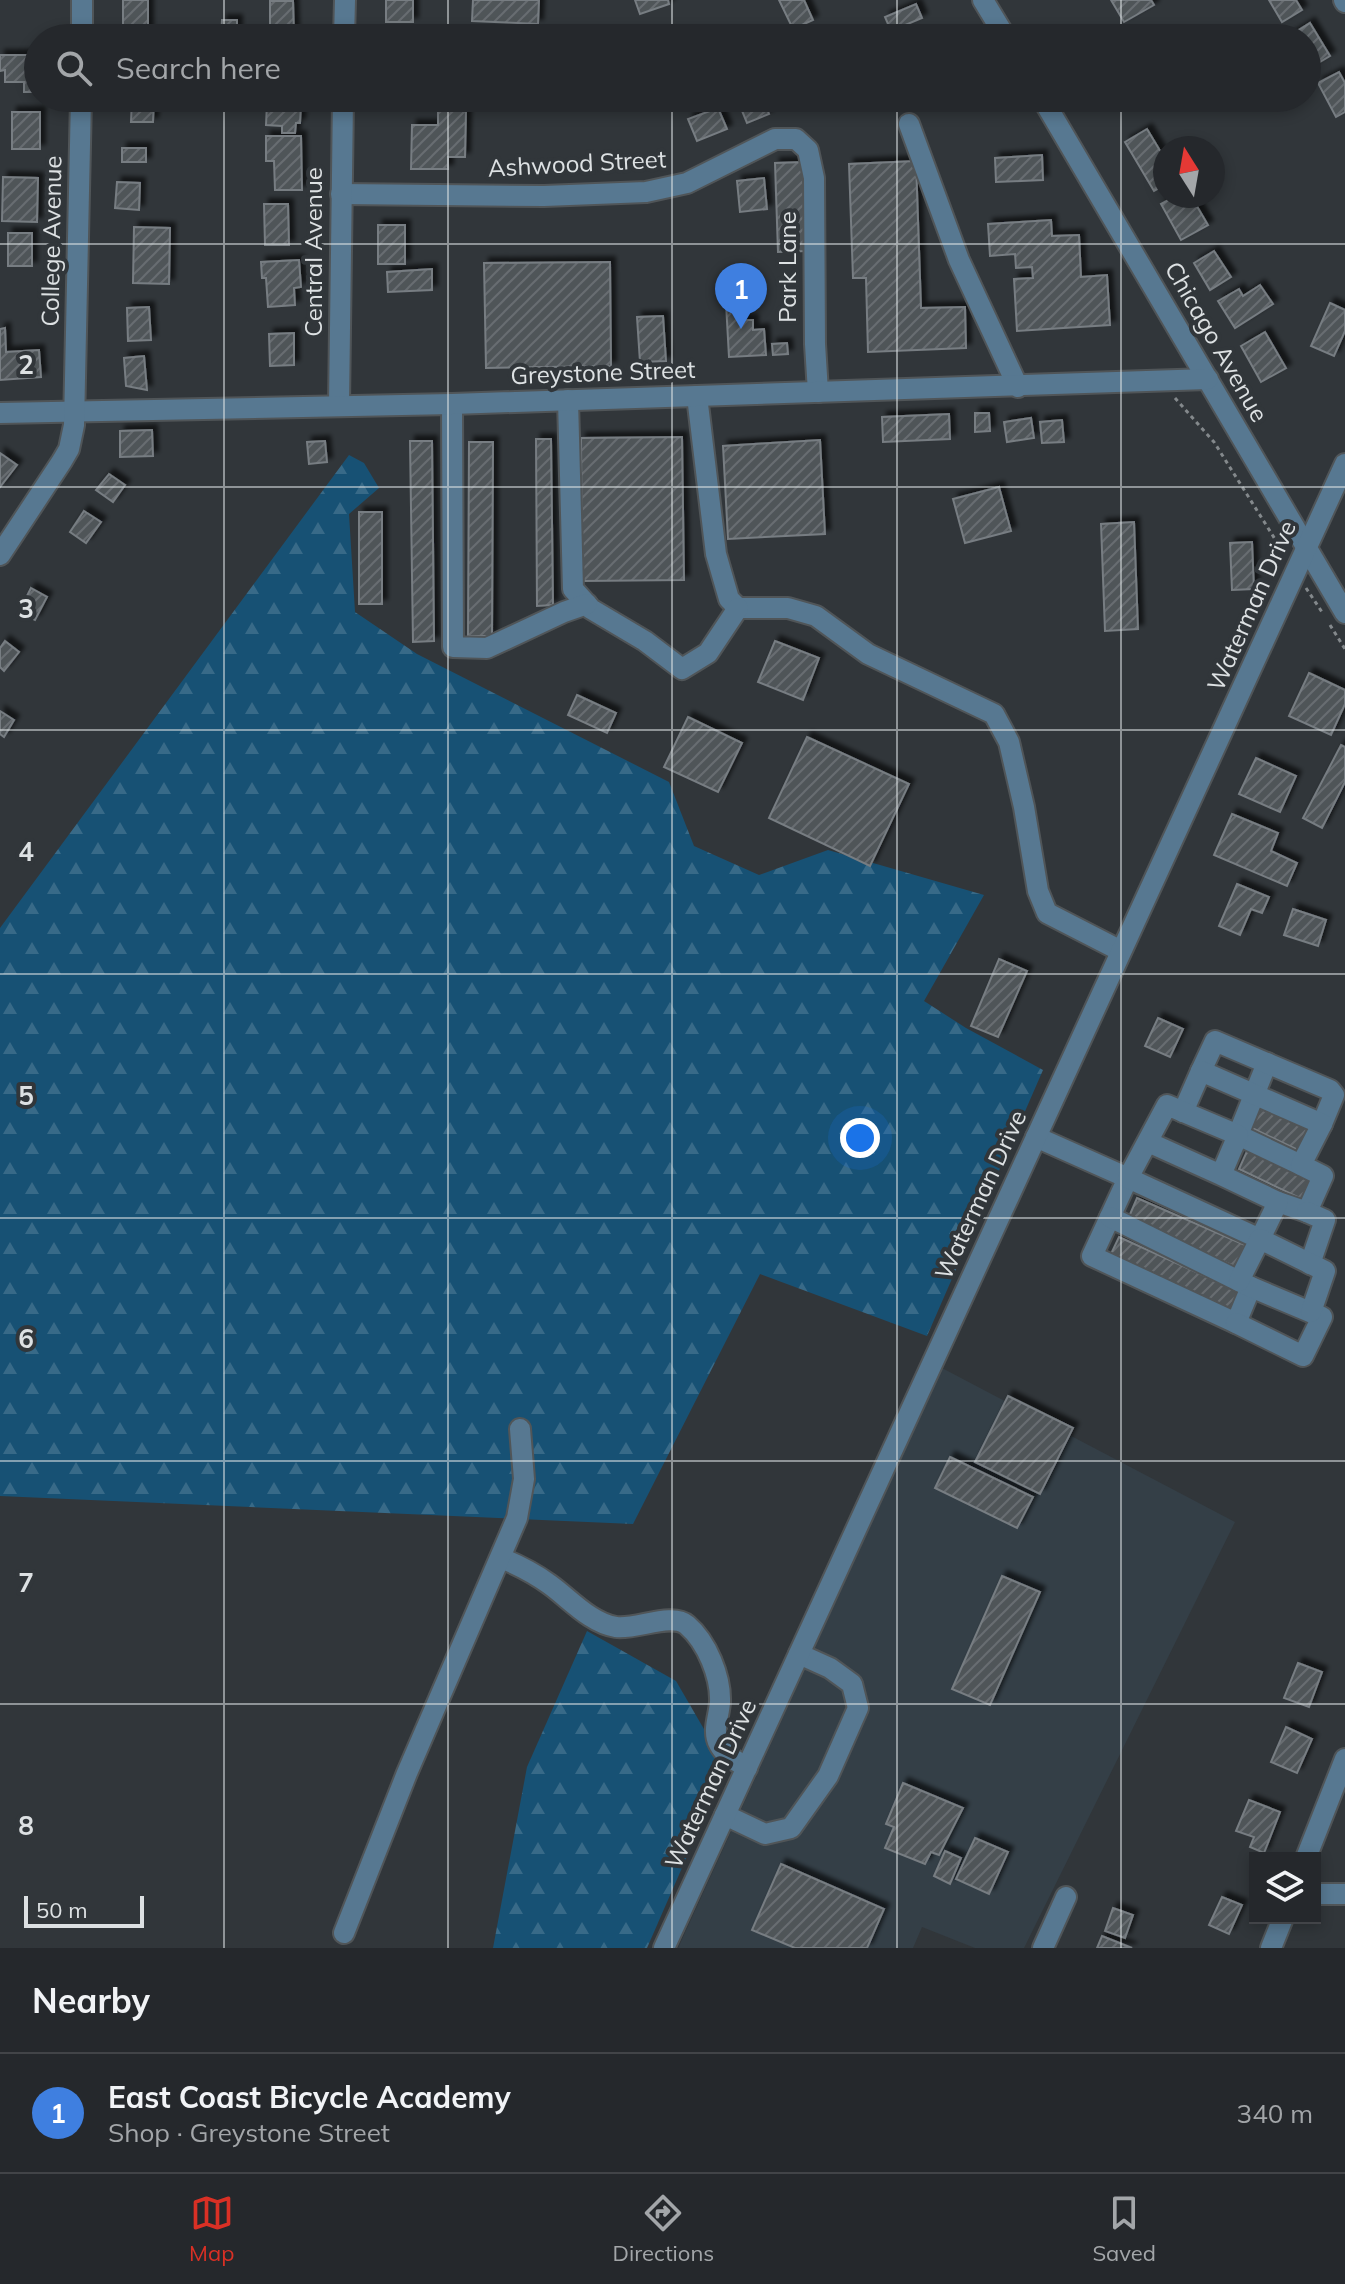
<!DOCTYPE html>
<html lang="en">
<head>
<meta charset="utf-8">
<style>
	:root { --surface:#25282c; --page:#313438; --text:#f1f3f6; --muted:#a3a6a9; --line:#424448; --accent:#d93025 }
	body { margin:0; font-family:Mulish,sans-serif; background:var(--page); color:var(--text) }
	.controls { position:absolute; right:24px; bottom:24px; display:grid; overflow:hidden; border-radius:0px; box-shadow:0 4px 12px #0003 }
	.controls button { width:72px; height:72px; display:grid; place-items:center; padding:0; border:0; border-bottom:2px solid var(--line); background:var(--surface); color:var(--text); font:40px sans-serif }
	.compass { position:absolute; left:1153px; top:136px; width:72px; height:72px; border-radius:50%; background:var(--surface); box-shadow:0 4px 12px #0003; rotate:349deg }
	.scale { position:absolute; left:24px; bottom:20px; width:120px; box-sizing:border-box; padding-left:8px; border:4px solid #dde1e3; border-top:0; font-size:22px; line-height:28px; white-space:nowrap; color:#dde1e3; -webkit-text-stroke:6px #31363a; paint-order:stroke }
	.you { position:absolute; left:860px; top:1138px; width:28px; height:28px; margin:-20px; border:6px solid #fff; border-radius:50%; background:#1a73e8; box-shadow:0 0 0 12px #1a73e833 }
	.badge { display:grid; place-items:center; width:52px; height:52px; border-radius:50%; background:var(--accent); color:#fff; font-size:26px; font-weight:700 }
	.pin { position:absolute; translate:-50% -66px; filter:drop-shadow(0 2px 4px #0008) }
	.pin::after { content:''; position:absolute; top:42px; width:28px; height:24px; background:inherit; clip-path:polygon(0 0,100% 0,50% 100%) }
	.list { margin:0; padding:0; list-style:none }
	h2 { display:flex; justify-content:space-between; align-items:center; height:104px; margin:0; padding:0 32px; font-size:34px }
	h2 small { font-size:26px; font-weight:400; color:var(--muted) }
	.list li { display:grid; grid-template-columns:52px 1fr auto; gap:24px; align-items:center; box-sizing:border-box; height:120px; padding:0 32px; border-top:2px solid var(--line) }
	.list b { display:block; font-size:30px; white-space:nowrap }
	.list p { margin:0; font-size:26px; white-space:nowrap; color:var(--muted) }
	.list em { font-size:26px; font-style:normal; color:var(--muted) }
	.icon { flex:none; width:44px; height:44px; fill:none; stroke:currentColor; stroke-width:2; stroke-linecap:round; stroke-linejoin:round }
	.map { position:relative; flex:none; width:1345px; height:1948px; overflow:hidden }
	.search { position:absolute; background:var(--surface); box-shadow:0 4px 12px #0003; left:24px; right:24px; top:24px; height:88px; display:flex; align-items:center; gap:20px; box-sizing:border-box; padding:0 28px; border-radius:44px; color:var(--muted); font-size:30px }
	.sheet { height:224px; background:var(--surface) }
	nav { display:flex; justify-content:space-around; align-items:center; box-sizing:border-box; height:112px; border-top:2px solid var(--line); background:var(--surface); font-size:22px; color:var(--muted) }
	nav a { display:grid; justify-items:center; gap:4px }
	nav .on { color:var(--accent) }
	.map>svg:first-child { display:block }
	.built { fill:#343f47 }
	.forest { fill:url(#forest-firs) }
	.building { fill:url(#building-hatch); stroke:#777d82; stroke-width:2; filter:url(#shadow) }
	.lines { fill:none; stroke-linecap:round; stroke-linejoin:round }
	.minor-casing { stroke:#505558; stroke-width:24 }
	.path { stroke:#84898c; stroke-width:3; stroke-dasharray:4 4; stroke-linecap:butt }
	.minor { stroke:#577891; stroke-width:20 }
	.grid { fill:none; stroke:#dde1e3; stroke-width:2; stroke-opacity:0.55 }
	.labels { text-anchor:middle; stroke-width:8; stroke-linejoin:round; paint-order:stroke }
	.street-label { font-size:24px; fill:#dde1e3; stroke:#31363a }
	.grid-label { font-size:26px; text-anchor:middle; font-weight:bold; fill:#dde1e3; stroke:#31363a; stroke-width:8; stroke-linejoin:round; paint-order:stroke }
</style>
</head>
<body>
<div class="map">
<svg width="1345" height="1948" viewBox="0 0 1345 1948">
	<defs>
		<pattern id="forest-firs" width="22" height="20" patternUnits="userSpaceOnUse" patternTransform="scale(2)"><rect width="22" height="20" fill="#175174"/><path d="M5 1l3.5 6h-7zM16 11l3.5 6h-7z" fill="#386a88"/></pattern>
		<pattern id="building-hatch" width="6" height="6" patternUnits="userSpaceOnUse" patternTransform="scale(2)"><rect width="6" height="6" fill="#4f5559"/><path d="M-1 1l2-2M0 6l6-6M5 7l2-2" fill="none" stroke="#686d71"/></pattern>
		<filter id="shadow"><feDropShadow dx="5" dy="-5" stdDeviation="2" flood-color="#0009"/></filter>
	</defs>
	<rect width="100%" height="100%" fill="#31363a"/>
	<path class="built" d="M942 1368 1235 1522 1024 1948H975L922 1927 913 1948H678Z"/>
	<g class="forest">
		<path d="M349 455 364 463 379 488 349 514 355 612 417 654 669 782 694 846 759 875 828 850 984 895 924 1001 966 1028 1043 1070 927 1336 760 1274 633 1524 0 1496V928Z"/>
		<path d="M587 1631 676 1681 726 1767 647 1948H493L527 1767Z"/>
	</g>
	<g class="building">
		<rect x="123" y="0" width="25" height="32"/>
		<rect x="386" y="0" width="27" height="22"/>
		<path d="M473 0H539L538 24 472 21Z"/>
		<path d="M635 0H668L669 4 640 14Z"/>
		<path d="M779 0H804L813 20 793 29Z"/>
		<path d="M1111 0H1151L1154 5 1124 22Z"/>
		<path d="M1269 0H1296L1302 10 1282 22Z"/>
		<path d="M270 1H293L294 34H270Z"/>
		<path d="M916 4 922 18 891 31 885 17Z"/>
		<path d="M222 20H237V38H221Z"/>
		<path d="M1310 23 1330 56 1308 69 1307 38 1289 36Z"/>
		<path d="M0 55H38V92H24V82H5V70L0 71Z"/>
		<path d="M1339 72 1345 83V112L1336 117 1318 83Z"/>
		<path d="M132 98H154L153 122H131Z"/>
		<path d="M746 98H763L769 114 747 123 738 101Z"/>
		<path d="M267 103 301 105 300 123H296L295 133H282V126L266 125Z"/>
		<path d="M718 108 727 129 697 141 688 119Z"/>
		<path d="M438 109 466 110 465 157H448V169H411L412 125H438Z"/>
		<rect x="12" y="112" width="28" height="37"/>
		<path d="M1147 129 1165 159V185L1154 191 1125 142Z"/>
		<path d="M266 136H301L302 190H275L274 161H266Z"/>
		<rect x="122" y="148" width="24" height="14"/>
		<path d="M1042 155 1043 180 996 182 995 158Z"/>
		<path d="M916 161 921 308 965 307 966 348 868 352 866 278H853L849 164Z"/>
		<path d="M804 162 807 251 778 252 775 163Z"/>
		<path d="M3 177 38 178 37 222 2 221Z"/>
		<path d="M764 178 767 209 740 212 737 181Z"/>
		<path d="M117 182 140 183 139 210 115 208Z"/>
		<path d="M1176 196H1191L1208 225 1181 240 1161 204Z"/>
		<path d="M264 204H288L289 245H265Z"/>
		<path d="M1051 220 1052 236 1079 235 1081 277 1107 275 1110 325 1017 331 1014 279 1033 278 1032 267 1016 268 1015 254 990 256 988 224Z"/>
		<rect x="378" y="225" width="27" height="39"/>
		<path d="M134 227 170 228 169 284 133 283Z"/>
		<rect x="8" y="233" width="24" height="33"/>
		<path d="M1214 251 1231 277 1210 290 1194 263Z"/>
		<path d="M299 260 301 287 294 288 295 305 268 307 266 278H262L261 262Z"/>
		<path d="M610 262 611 366 486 368 484 263Z"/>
		<path d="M432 269V290L388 292 387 272Z"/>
		<path d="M1260 285 1273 304 1235 328 1218 301 1239 289 1243 296Z"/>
		<path d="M742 302 743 320H753V330L764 329 766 355 729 357 726 303Z"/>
		<path d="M1330 303 1345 310V331L1334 356 1311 346Z"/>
		<path d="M149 307 151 340 128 341 127 308Z"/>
		<path d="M663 316 666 361 640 362 637 317Z"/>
		<path d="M5 328 6 352 39 350 41 377 0 380V329Z"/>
		<path d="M1265 332 1286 368 1261 382 1241 346Z"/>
		<path d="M294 333V365L270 366 269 334Z"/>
		<path d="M787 343 788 354 773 355 772 344Z"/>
		<path d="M144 356 147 390 126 386 124 358Z"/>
		<path d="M975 413H989L990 431 975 432Z"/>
		<path d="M949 414 950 439 883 442 882 417Z"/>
		<path d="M1031 418 1034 438 1007 442 1004 422Z"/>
		<path d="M1062 420 1064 442 1042 443 1040 422Z"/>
		<path d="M152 430 153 456 120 457V431Z"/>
		<path d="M682 437 684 580 582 581 581 438Z"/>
		<path d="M536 439H551L553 605 537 606Z"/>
		<path d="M820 440 825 534 728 539 723 446Z"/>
		<path d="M325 441 327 462 309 464 307 442Z"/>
		<path d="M410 441H432L434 641 413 642Z"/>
		<path d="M469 442H493L492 636H468Z"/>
		<path d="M0 453 17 465 0 487Z"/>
		<path d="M109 474 125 485 113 502 96 490Z"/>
		<path d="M999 487 1011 531 965 543 953 499Z"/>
		<path d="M84 511 101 522 86 543 70 532Z"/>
		<rect x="359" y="512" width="23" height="92"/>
		<path d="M1134 522 1138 629 1105 631 1101 524Z"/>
		<path d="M1252 542 1254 589 1232 590 1230 543Z"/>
		<path d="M31 588 47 597 35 620 19 612Z"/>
		<path d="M5 641 19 652 4 671 0 667V648Z"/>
		<path d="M775 641 819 658 803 700 758 682Z"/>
		<path d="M1309 673 1345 690V704L1331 735 1289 716Z"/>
		<path d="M577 695 616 713 607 733 568 715Z"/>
		<path d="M0 711 14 720 4 737 0 734Z"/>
		<path d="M688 717 742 743 718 792 664 767Z"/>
		<path d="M807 737 909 784 870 866 769 818Z"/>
		<path d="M1341 745 1345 747V782L1322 828 1303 818Z"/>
		<path d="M1256 758 1296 776 1280 812 1239 794Z"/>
		<path d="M1232 814 1278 833 1271 851 1297 863 1287 886 1214 855Z"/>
		<path d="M1237 884 1269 897 1262 913 1251 909 1240 935 1219 926Z"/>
		<path d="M1293 909 1326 920 1318 946 1284 935Z"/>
		<path d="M999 959 1027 971 998 1037 971 1026Z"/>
		<path d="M1158 1018 1183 1029 1170 1057 1145 1046Z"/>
		<path d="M1259 1108 1312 1130 1300 1151 1252 1128Z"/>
		<path d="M1248 1149 1315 1180 1306 1201 1239 1169Z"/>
		<path d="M1137 1198 1245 1245 1236 1267 1128 1219Z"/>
		<path d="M1119 1237 1240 1292 1231 1311 1110 1256Z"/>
		<path d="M1008 1396 1073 1428 1040 1494 975 1462Z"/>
		<path d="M950 1457 1033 1497 1017 1528 935 1488Z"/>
		<path d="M1002 1576 1040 1592 990 1705 952 1689Z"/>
		<path d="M1298 1663 1322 1672 1309 1707 1284 1698Z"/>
		<path d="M1286 1727 1312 1739 1297 1773 1271 1762Z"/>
		<path d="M903 1783 963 1808 939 1855 931 1852 925 1864 885 1848 894 1827 886 1824Z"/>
		<path d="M1249 1800 1280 1812 1264 1853 1250 1847 1254 1837 1236 1831Z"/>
		<path d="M975 1838 1008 1852 989 1894 956 1879Z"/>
		<path d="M945 1851 961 1858 950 1884 934 1876Z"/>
		<path d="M781 1864 884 1909 867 1948H795L752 1930Z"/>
		<path d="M1222 1897 1242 1905 1229 1934 1209 1925Z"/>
		<path d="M1113 1908 1133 1915 1125 1938 1105 1931Z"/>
		<path d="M1102 1936 1132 1948H1097Z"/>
	</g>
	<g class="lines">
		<defs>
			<g id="minor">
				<path d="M983 0 1006 38"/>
				<path d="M1344 0 1345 2"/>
				<path d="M82 38V0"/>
				<path d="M344 38 345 0"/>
				<path d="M1042 98 1345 613"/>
				<path d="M909 124 959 260 1018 387"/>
				<path d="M341 194 544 196 646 192 687 183 775 139H796L808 150 814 178 815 344 818 392"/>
				<path d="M697 396 716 554 729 599 738 608H788L816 616 868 654 994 714 1009 742 1024 807 1038 891 1047 913 1121 951"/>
				<path d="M568 400 573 589 591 609 645 641 682 669 708 653 738 608"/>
				<path d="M452 404 453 647 487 648 564 612 587 604"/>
				<path d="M339 405 343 98"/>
				<path d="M0 413 452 404 1208 379"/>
				<path d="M0 555 62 461 69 449 74 425 81 98"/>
				<path d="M1267 1063 1238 1135 1301 1165"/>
				<path d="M1201 1071 1215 1041 1330 1090 1334 1095 1322 1124"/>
				<path d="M1183 1112 1201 1071 1322 1124 1301 1165 1323 1176 1307 1212 1278 1202"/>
				<path d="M1036 1137 1128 1178 1092 1256 1236 1323 1251 1287"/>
				<path d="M1148 1142 1221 1175 1238 1135 1167 1105 1128 1178 1260 1239 1278 1202 1221 1175"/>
				<path d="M1307 1212 1325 1220 1310 1264"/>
				<path d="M1110 1217 1251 1287 1322 1317 1303 1356 1236 1323"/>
				<path d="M1239 1281 1260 1239 1325 1271 1311 1312"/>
				<path d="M501 1558C518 1565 534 1573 549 1584 569 1598 590 1623 616 1627 636 1630 672 1612 687 1625 707 1642 721 1677 720 1702 719 1717 712 1731 719 1744 725 1756 737 1761 747 1768"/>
				<path d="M725 1815 765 1834 791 1828 828 1776 858 1708 852 1684 830 1668 799 1654"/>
				<path d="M1306 1858 1345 1759"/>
				<path d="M1315 1894H1345"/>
				<path d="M344 1933 407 1773 517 1518 524 1479 520 1429"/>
				<path d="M664 1948 1345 464"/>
				<path d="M1043 1948 1066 1897"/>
				<path d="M1271 1948 1283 1918"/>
			</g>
		</defs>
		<use href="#minor" class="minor-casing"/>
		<g class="path">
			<path d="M1175 398 1214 442 1285 555"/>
			<path d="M1306 588 1322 612"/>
			<path d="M1330 625 1345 649"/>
		</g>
		<use href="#minor" class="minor"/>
	</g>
	<path class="grid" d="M224 0V38M448 0V38M672 0V38M897 0V38M1121 0V38M224 98V1948M448 98V1948M672 98V1948M897 98V1948M1121 98V1948M0 244H1345M0 487H1345M0 730H1345M0 974H1345M0 1218H1345M0 1461H1345M0 1704H1345"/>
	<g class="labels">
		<g class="street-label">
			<text transform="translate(577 164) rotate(-3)" y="8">Ashwood Street</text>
			<text transform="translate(52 241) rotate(-89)" y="8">College Avenue</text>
			<text transform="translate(314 252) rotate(-90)" y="8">Central Avenue</text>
			<text transform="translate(788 267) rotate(-90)" y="8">Park Lane</text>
			<text transform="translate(1216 342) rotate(60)" y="8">Chicago Avenue</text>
			<text transform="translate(603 373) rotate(-2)" y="8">Greystone Street</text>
			<text transform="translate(1252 606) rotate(-66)" y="8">Waterman Drive</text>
			<text transform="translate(981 1195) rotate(-65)" y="8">Waterman Drive</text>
			<text transform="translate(711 1784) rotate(-65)" y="8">Waterman Drive</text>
		</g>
	</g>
	<g class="grid-label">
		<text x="26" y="374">2</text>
		<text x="26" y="618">3</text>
		<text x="26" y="861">4</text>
		<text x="26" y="1105">5</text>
		<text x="26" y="1348">6</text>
		<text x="26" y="1592">7</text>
		<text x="26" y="1835">8</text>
	</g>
</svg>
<div class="controls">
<button><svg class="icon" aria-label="layers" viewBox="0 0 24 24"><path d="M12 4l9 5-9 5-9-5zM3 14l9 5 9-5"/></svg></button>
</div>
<svg class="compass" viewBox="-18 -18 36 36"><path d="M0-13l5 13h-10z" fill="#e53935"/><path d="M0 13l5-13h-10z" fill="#a3a6a9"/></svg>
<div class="scale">50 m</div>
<div class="you"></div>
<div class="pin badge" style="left:741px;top:329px;background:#3f7fe0">1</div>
<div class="search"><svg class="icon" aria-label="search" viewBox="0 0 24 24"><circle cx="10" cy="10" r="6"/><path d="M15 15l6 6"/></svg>Search here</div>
</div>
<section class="sheet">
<h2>Nearby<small></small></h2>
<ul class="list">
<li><span class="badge" style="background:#3f7fe0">1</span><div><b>East Coast Bicycle Academy</b><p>Shop · Greystone Street</p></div><em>340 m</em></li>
</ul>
</section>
<nav>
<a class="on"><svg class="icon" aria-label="map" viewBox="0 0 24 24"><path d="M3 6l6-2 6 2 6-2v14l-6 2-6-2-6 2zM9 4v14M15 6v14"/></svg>Map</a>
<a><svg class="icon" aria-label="directions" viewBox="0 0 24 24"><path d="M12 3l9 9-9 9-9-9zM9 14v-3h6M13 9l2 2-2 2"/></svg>Directions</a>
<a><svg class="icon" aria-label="saved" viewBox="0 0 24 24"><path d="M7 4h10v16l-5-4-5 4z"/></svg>Saved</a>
</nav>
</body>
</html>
